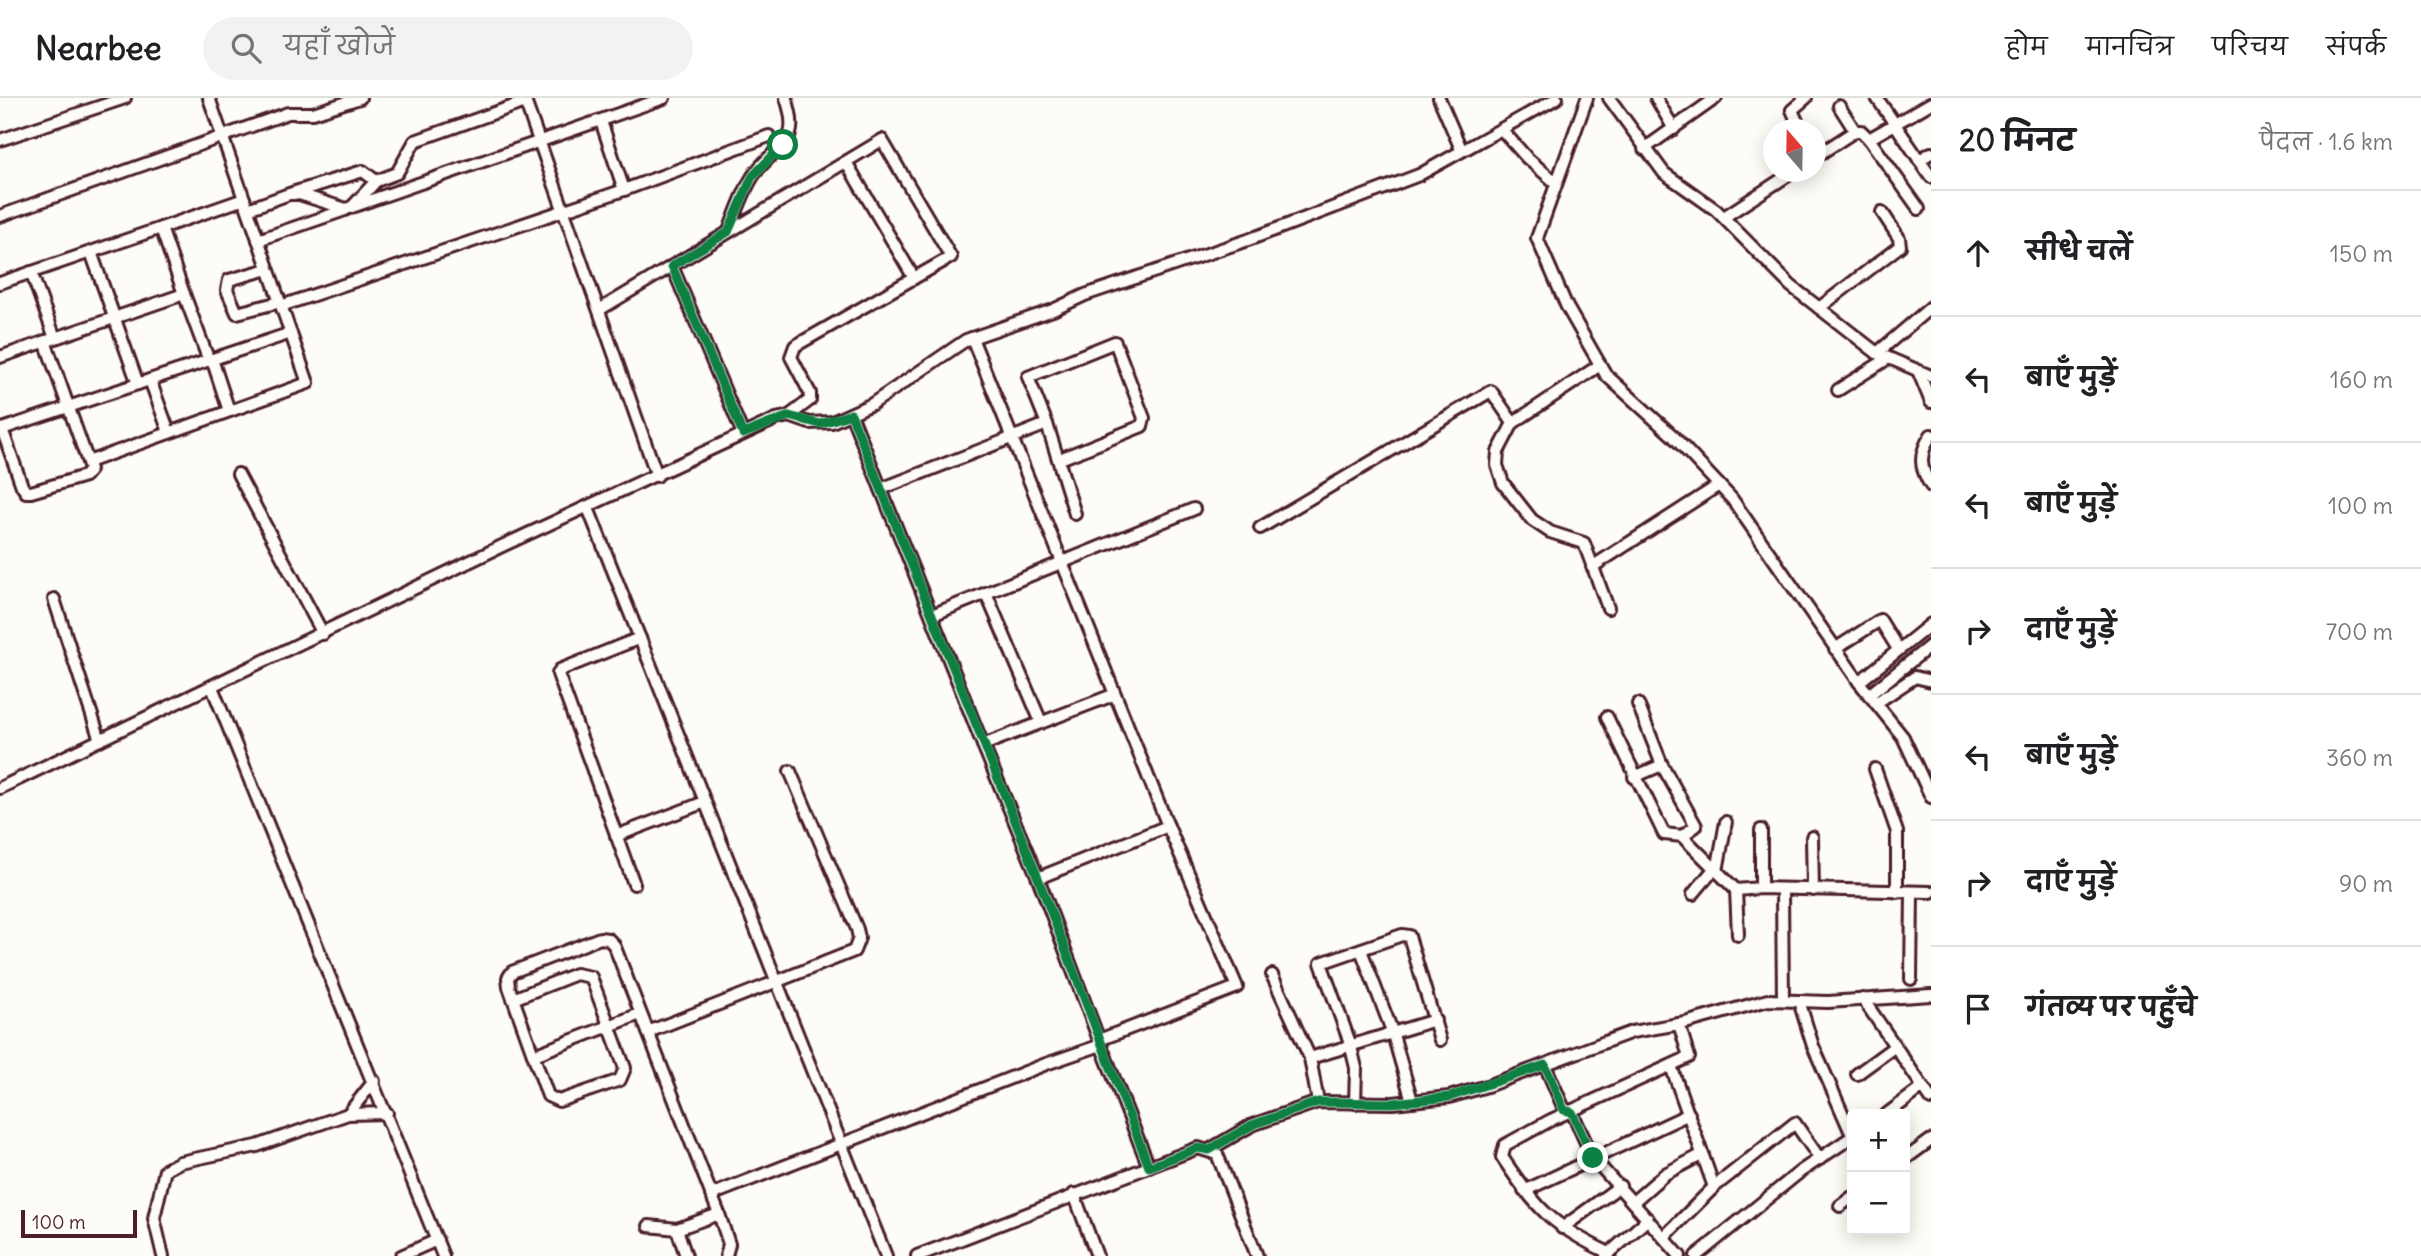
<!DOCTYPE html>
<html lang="hi">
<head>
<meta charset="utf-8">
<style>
	:root { --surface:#fff; --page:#f2f2f2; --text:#202124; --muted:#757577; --line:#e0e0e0 }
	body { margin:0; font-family:Delius,"Playpen Sans Deva",sans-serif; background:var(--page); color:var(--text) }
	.controls { position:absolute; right:21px; bottom:21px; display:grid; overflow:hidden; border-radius:7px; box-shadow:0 4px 18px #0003 }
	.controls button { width:63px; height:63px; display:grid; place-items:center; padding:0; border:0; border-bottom:2px solid var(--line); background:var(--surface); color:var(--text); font:35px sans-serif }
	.compass { position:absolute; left:1763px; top:21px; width:63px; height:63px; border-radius:50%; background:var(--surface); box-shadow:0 4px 18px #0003; rotate:340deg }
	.scale { position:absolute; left:21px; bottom:18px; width:116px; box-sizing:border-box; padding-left:7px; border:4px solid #4a1f2b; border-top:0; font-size:19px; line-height:24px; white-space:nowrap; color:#4a1f2b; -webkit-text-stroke:5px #fdfcf7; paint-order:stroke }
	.stop { position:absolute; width:21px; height:21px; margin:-16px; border:5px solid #0b8043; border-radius:50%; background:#fff }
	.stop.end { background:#0b8043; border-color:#fff; box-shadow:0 2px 7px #0008 }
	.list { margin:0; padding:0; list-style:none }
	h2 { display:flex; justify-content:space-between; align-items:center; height:91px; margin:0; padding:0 28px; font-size:30px }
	h2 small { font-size:23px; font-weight:400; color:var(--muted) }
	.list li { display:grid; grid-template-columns:46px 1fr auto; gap:21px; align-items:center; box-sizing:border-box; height:126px; padding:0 28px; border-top:2px solid var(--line) }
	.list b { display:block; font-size:26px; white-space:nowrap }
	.list em { font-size:23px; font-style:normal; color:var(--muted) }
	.icon { flex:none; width:38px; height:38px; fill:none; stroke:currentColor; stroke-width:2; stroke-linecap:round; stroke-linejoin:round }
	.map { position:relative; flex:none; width:1931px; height:1158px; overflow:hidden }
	header { display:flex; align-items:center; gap:42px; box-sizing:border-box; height:98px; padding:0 35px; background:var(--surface); border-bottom:2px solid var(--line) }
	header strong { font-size:33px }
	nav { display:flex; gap:38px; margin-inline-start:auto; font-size:24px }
	.search { width:490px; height:63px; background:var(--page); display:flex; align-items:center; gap:18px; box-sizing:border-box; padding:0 24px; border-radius:38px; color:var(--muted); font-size:26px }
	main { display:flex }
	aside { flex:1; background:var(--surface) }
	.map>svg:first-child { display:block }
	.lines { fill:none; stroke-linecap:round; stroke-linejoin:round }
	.minor-casing { stroke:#4a1f2b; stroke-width:16 }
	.minor { stroke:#fdfcf7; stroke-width:10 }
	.route { stroke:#0b8043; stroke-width:9 }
</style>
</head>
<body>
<header>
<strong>Nearbee</strong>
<div class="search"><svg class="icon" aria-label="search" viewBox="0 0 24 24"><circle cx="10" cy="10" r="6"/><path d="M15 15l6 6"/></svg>यहाँ खोजें</div>
<nav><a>होम</a><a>मानचित्र</a><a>परिचय</a><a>संपर्क</a></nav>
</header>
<main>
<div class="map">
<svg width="1931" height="1158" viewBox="0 0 1931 1158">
	<rect width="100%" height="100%" fill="#fdfcf7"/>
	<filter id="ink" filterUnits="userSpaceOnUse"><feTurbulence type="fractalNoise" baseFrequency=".0143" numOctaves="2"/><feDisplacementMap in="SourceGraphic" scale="14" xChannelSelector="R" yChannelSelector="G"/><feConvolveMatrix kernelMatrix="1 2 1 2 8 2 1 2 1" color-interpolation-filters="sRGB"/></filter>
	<g filter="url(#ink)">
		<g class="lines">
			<defs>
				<g id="minor">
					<path d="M209 0 308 285 88 364 90 372 85 378 31 394H26L22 388 2 331 291 235"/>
					<path d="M524 0 657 378"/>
					<path d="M1439 0 1461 51"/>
					<path d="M1587 0 1537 140 1567 209 1606 277 1673 338 1732 401 1859 584 1903 639 1931 699"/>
					<path d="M1609 0 1664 75 1716 112 1791 188 1877 255 1931 278"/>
					<path d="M1656 0 1674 31"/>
					<path d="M1877 0 1931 79"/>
					<path d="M1839 8 1855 33"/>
					<path d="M601 23 624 92"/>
					<path d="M1502 32 1527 60 1556 85"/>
					<path d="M1801 32 1792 12 1806 0"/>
					<path d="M1869 41 1919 111"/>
					<path d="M0 42 125 0"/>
					<path d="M1644 51 1716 0"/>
					<path d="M1815 59 1855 33H1861L1869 41 1931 5"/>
					<path d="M1919 62 1931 55"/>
					<path d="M846 64 914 180"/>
					<path d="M292 95 363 73 376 83"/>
					<path d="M353 108 376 83 397 75 415 43 525 4"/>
					<path d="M248 111 289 96H299L346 111 664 0"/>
					<path d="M0 118 288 15H313L360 0"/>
					<path d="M1724 119 1793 74"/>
					<path d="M729 133C736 115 743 94 753 78 777 43 803 50 786 0"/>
					<path d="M258 142 345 112"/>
					<path d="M91 154 138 286"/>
					<path d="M672 168 743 336"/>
					<path d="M268 171 229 182 227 192 237 215 280 204"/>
					<path d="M31 174 55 240"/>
					<path d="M0 185 161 130"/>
					<path d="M184 196 161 130 244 101"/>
					<path d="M281 208 624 92 769 38"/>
					<path d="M1819 210 1900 148 1899 140 1882 114"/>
					<path d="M599 212 882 42 951 159 795 248 791 259 810 295V302L789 318"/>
					<path d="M972 240 1168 728 1038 780 1099 942"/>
					<path d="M45 243 88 364"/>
					<path d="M1877 255 1931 209"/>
					<path d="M0 259 184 196 209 263"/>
					<path d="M212 261 229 313"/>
					<path d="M1919 275 1931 304"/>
					<path d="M150 282 169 334"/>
					<path d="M1838 292 1887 261"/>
					<path d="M851 316 983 647"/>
					<path d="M1513 325 1498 354 1497 367 1503 385 1532 422 1550 434 1584 445 1608 510"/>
					<path d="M1047 326 1075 416"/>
					<path d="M1931 337C1919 356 1919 369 1931 388"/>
					<path d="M238 376 323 536"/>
					<path d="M881 391 1047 326 1028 279 1115 244 1144 320 1142 328 1060 361"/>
					<path d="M588 410 886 1158"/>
					<path d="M1260 430 1491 293 1513 325 1600 267"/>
					<path d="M1592 469 1719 387"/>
					<path d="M986 495 1041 624"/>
					<path d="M54 501 100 642"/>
					<path d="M932 517 1194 411"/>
					<path d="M1835 551 1880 522 1898 551"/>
					<path d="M1859 584 1931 526"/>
					<path d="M212 589 443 1158"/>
					<path d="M1869 597 1931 547"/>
					<path d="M1876 605 1915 579 1931 583"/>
					<path d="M1638 606 1662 667 1696 728 1682 738"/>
					<path d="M1607 619 1664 736 1682 738 1736 792 1761 790 1931 794"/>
					<path d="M1875 671 1897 734V794"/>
					<path d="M1634 679 1662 667"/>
					<path d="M0 690 502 448 776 321 789 318 809 325 832 324 872 306 966 242 1053 212 1085 197 1248 142 1419 77 1557 0"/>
					<path d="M1761 732V790"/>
					<path d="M616 738 705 704"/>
					<path d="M1812 739 1813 792"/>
					<path d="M1717 773 1726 724"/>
					<path d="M1038 780 983 647 1113 597"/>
					<path d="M634 786 558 576 560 572 640 540"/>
					<path d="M1736 792 1738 837"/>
					<path d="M1782 792 1783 902"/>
					<path d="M1693 796 1714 771"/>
					<path d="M1361 852 1392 933 1412 1003"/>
					<path d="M1272 877 1310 960 1318 1004"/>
					<path d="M1911 881 1912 795"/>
					<path d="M513 901 576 876 591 879 625 970 620 982 559 1003 548 998 509 889 508 880 512 874 600 840 608 841 614 847 719 1116 729 1146 726 1158"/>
					<path d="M1863 901 1931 1001"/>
					<path d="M1799 903 1813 948 1852 1037"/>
					<path d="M648 934 854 853 859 840 857 831 790 673"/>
					<path d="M534 957 640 916"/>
					<path d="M1310 960 1435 922"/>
					<path d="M1545 967 1564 1011 1572 1014 1593 1060 1680 1158"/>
					<path d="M1671 968 1714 1089"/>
					<path d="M1857 976 1894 949"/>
					<path d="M1355 1005 1356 970 1350 945 1321 865 1402 837 1409 838 1440 942"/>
					<path d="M348 1016 374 983"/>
					<path d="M1887 1016 1923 989"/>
					<path d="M1209 1052 1252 1027 1318 1004 1393 1005 1449 999 1487 988 1632 934 1685 925 1768 902 1828 904 1931 897"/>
					<path d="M1905 1061 1931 1042"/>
					<path d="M1149 1069 1099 942 1237 889 1168 728"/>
					<path d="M1524 1093 1689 1016"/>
					<path d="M1074 1096 1097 1158"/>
					<path d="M711 1097 1046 966 1101 947"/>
					<path d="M1633 1104 1665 1076 1703 1056"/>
					<path d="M1840 1108 1852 1099"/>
					<path d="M649 1128 677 1131"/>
					<path d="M1562 1130 1620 1088"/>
					<path d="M1664 1139 1714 1089 1795 1025 1820 1061"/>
					<path d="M1607 1154C1551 1127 1536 1110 1502 1059L1505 1047 1551 1022 1689 959 1679 926"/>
					<path d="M163 1158 154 1120 165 1072 180 1064 257 1048 348 1016 387 1015"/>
					<path d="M401 1158 437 1142"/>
					<path d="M686 1158 677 1131 719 1116"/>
					<path d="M917 1158 1198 1050 1217 1056 1257 1158"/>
					<path d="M1606 1158 1648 1121"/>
					<path d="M1696 1158 1801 1073 1852 1039"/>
				</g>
			</defs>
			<use href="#minor" class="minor-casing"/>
			<use href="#minor" class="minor"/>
		</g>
	</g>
	<g class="lines" filter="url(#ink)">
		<path class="route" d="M783 47 752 79 728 134 672 168 743 336 789 318 820 326 851 316 1038 780 1149 1069 1198 1050 1209 1052 1252 1027 1318 1004 1393 1005 1449 999 1545 967 1564 1012 1572 1014 1593 1060"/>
	</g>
</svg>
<div class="controls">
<button>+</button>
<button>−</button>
</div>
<svg class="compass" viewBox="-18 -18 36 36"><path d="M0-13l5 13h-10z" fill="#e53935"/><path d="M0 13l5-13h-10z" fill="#757577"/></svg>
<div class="scale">100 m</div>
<div class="stop" style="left:783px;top:47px"></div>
<div class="stop end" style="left:1593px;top:1060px"></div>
</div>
<aside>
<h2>20 मिनट<small>पैदल · 1.6 km</small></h2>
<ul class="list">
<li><svg class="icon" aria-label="ahead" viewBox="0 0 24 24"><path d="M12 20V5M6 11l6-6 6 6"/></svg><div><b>सीधे चलें</b></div><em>150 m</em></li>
<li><svg class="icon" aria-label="left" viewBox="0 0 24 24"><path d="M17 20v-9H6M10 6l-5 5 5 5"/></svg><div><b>बाएँ मुड़ें</b></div><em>160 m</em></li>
<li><svg class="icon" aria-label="left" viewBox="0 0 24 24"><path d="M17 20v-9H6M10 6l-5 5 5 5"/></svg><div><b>बाएँ मुड़ें</b></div><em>100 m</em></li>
<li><svg class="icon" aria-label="right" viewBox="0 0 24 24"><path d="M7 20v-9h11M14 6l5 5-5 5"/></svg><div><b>दाएँ मुड़ें</b></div><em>700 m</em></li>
<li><svg class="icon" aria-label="left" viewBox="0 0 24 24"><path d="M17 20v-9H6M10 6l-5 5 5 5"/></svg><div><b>बाएँ मुड़ें</b></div><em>360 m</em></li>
<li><svg class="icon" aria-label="right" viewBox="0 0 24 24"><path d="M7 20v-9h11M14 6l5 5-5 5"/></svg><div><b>दाएँ मुड़ें</b></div><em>90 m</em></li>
<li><svg class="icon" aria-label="arrive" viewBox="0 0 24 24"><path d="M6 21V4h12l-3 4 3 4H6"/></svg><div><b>गंतव्य पर पहुँचे</b></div></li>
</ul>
</aside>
</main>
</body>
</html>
